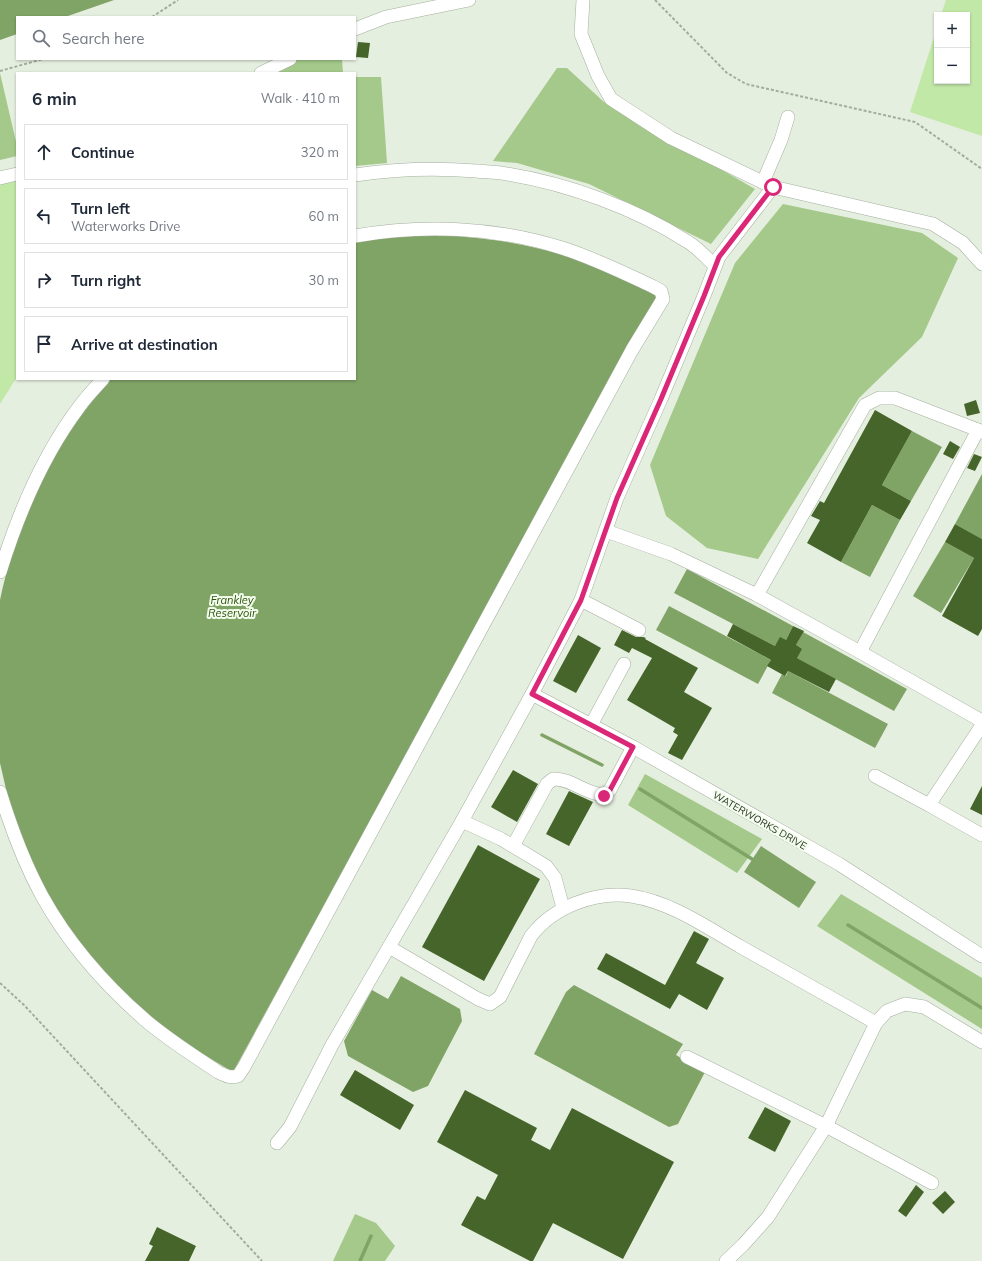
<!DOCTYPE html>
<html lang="en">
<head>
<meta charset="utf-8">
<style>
	:root { --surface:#fff; --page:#f2f2f3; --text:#1f2937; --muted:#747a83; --line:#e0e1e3 }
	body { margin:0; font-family:Mulish,sans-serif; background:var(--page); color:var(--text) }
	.controls { position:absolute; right:12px; top:12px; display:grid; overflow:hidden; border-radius:0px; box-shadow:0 1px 3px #0004 }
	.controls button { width:36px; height:36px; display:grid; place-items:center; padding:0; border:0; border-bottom:1px solid var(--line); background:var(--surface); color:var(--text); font:20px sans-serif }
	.stop { position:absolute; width:12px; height:12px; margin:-9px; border:3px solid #db2777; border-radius:50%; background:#fff }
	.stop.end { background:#db2777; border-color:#fff; box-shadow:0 1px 4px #0008 }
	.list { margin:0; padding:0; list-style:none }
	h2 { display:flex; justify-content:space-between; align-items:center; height:52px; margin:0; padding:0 16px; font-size:17px }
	h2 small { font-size:13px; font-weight:400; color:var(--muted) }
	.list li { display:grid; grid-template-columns:26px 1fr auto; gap:12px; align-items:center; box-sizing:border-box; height:56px; margin:0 8px 8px; padding:0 8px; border:1px solid var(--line); border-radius:0px }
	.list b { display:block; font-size:15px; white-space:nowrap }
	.list p { margin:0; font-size:13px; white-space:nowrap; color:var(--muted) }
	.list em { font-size:13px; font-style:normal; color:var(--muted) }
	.icon { flex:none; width:22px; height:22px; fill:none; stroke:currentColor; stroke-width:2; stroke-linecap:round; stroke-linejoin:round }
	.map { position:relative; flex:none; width:982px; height:1261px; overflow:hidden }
	.search { position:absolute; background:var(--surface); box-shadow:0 1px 3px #0004; left:16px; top:16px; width:340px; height:44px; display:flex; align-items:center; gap:10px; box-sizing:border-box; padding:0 14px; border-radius:0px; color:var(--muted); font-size:15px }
	.panel { position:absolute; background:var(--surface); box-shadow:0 1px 3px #0004; left:16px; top:72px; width:340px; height:308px; border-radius:0px }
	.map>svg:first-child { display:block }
	.green { fill:#c2e8a8 }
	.forest { fill:#a4c98a }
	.water { fill:#80a366 }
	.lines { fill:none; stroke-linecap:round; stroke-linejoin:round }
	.stream { stroke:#80a366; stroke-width:3.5 }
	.building { fill:#45652a }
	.minor-casing { stroke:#a5af9f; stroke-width:14 }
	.path { stroke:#a3ab9f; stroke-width:2; stroke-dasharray:3 2; stroke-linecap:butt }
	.minor { stroke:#fff; stroke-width:13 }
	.route { stroke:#db2777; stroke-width:5 }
	.labels { text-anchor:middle; stroke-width:4; stroke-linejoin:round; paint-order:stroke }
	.street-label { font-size:10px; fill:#2f332c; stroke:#f2fdec }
	.water-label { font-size:11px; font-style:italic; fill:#2e4f0d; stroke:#f2fdec }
</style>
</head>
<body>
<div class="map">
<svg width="982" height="1261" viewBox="0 0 982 1261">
	<rect width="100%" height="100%" fill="#e5efdf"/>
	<g class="green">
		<path d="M946 0H982V136L910 112 937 28V81H967V15H941Z"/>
		<path d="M17 180V377L0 404V185Z"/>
	</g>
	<g class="forest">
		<path d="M297 59H342L343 73H269Z"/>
		<path d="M557 68H567L604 102 755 189 711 244 589 184 517 163 493 161Z"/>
		<path d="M0 73 17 146V156L0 160Z"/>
		<path d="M355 77H381L387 163 355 166Z"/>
		<path d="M783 204 922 233 958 258 922 337 859 398 758 559 707 548 666 516 650 465 735 263Z"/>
		<path d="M645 774 762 839 737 873 628 805Z"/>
		<path d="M841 894 982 978V1029L817 926Z"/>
		<path d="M355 1214 376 1223 395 1246 385 1261H333Z"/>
	</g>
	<g class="water">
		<path d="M0 0H114L65 17H17V34L0 40Z"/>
		<path d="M425 235C480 236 530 243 582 261 608 270 632 283 657 296L581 431 446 682 233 1072 194 1049 147 1015 89 957 58 914 29 858 9 802 0 763V600C17 519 55 440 111 379H355V242L373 239Z"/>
		<path d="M912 431 942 447 911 501 882 485Z"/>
		<path d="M982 474V539L955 524Z"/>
		<path d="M872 505 900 520 870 577 841 562Z"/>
		<path d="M945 542 974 558 941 613 913 596Z"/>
		<path d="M687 569 793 626 786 640 775 646 674 593Z"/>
		<path d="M669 606 771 660 758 684 656 630Z"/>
		<path d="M803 632 907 689 894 711 797 658 796 645Z"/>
		<path d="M788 671 888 724 875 748 772 693 782 674 786 676Z"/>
		<path d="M761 846 816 882 799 908 744 872Z"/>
		<path d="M401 976 460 1009 462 1021 428 1086 413 1092 348 1056 344 1041 372 990 388 999Z"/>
		<path d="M574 985 683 1044 676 1055 705 1072 678 1124 669 1127 534 1054 566 992Z"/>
	</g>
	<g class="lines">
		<g class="stream">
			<path d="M542 735 602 765"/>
			<path d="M640 789 752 859"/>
			<path d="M848 925 982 1008"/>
			<path d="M360 1261 371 1236"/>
		</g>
	</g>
	<g class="building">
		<path d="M358 42 370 43 368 58 356 57Z"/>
		<path d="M976 400 980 413 967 416 964 404Z"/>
		<path d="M875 410 912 431 882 485 911 501 900 520 872 505 841 562 807 543 820 520 811 516 820 501 824 503Z"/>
		<path d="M950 441 960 447 953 459 943 454Z"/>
		<path d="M974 454 982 457 975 471 967 468Z"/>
		<path d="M955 524 982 539V629L978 636 942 616 974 558 945 542Z"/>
		<path d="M733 624 775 646 780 637 786 640 793 626 804 631 796 645 802 649 797 658 836 679 829 692 788 671 785 676 767 666 771 660 727 636Z"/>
		<path d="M622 630 636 637H643L646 638 645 639 698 668 684 692 712 708 682 760 668 753 678 735 673 732 675 728 627 700 652 658 632 648 629 653 614 645Z"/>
		<path d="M578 635 601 648 576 693 553 681Z"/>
		<path d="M513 770 538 784 517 822 491 807Z"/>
		<path d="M982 786V815L970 809Z"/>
		<path d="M569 791 593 802 569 846 546 834Z"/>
		<path d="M478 845 540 879 484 981 422 947Z"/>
		<path d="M694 931 709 939 696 963 724 978 707 1010 679 994 670 1009 597 969 606 953 665 985Z"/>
		<path d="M355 1070 414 1105 400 1130 340 1095Z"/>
		<path d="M465 1090 537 1128 531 1140 550 1150 572 1108 674 1162 623 1259 553 1223 533 1261H530L461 1225 477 1196 485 1200 498 1175 437 1142Z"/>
		<path d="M765 1107 791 1121 775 1152 748 1138Z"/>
		<path d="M916 1185 924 1192 906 1217 898 1211Z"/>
		<path d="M945 1191 955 1202 943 1214 932 1203Z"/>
		<path d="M157 1227 196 1246 189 1261H145L153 1246 149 1244Z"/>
	</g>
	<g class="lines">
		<defs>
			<g id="minor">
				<path d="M583 0 581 34 598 76 611 99 671 138 773 187"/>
				<path d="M355 29 386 17 469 0"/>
				<path d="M261 73 290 59"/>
				<path d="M355 175C395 169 436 168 476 171 486 172 497 172 507 174 568 184 635 208 688 242 698 248 707 258 715 266"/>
				<path d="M0 178 17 174"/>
				<path d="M763 182 781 140 788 117"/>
				<path d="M982 432 978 430 860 652 982 721"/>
				<path d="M606 531 671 554 757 595 860 652"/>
				<path d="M0 572C18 514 42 456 79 407 86 397 95 388 103 379"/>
				<path d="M757 595 865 405 879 398H895L978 430"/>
				<path d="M581 600 617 498 661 399 704 296 719 257 773 187 933 224 963 243 982 264"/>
				<path d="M532 694 633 747 839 864 982 956"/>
				<path d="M591 725 624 664"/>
				<path d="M982 725 929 805 982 835"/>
				<path d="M875 776 929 805"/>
				<path d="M0 792C11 828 24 863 42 896 68 943 104 984 144 1019 167 1039 193 1055 218 1072 226 1076 230 1078 238 1076L244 1067 632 350 663 299 661 291 654 287C624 273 594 258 562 248 496 227 423 224 355 236"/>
				<path d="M462 821 501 839 546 866 555 878 563 908"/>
				<path d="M513 846 547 784 553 779C571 778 585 794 604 795L610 790 633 747"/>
				<path d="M389 947 478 999 490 1004 500 997 531 936C553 907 595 891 631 896 671 902 706 927 741 947 786 972 831 998 876 1023"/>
				<path d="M687 1057 826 1126 876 1023 887 1011 905 1004 924 1007 982 1042"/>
				<path d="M277 1143 290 1127 332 1045 462 821 532 694 581 600 639 630"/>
				<path d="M726 1261 743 1245 768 1217 826 1126 932 1183"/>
			</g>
		</defs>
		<use href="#minor" class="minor-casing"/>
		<g class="path">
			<path d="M655 0 727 73 746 84 915 122 982 169"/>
			<path d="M152 17 178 0"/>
			<path d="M0 71 43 59"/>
			<path d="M0 983 24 1005 262 1261"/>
		</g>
		<use href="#minor" class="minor"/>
	</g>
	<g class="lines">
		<path class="route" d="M604 796 610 790 633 747 532 694 581 600 617 498 661 399 704 296 719 257 773 187"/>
	</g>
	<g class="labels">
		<g class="street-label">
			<text transform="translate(760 820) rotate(30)" y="4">WATERWORKS DRIVE</text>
		</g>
		<g class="water-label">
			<text x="232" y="604">Frankley<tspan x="232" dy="13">Reservoir</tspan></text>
		</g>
	</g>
</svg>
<div class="controls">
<button>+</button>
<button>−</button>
</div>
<div class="stop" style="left:773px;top:187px"></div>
<div class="stop end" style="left:604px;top:796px"></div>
<div class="search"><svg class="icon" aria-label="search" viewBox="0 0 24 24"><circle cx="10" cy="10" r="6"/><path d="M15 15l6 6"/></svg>Search here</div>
<section class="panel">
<h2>6 min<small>Walk · 410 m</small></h2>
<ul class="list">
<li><svg class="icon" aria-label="ahead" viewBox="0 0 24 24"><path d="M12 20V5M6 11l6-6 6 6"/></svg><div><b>Continue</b></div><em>320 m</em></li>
<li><svg class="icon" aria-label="left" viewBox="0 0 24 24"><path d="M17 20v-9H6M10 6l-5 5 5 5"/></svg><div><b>Turn left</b><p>Waterworks Drive</p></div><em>60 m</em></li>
<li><svg class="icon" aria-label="right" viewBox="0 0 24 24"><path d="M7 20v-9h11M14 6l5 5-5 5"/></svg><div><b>Turn right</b></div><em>30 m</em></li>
<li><svg class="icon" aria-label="arrive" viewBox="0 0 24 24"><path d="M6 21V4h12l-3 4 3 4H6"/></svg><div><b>Arrive at destination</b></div></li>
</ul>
</section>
</div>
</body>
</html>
